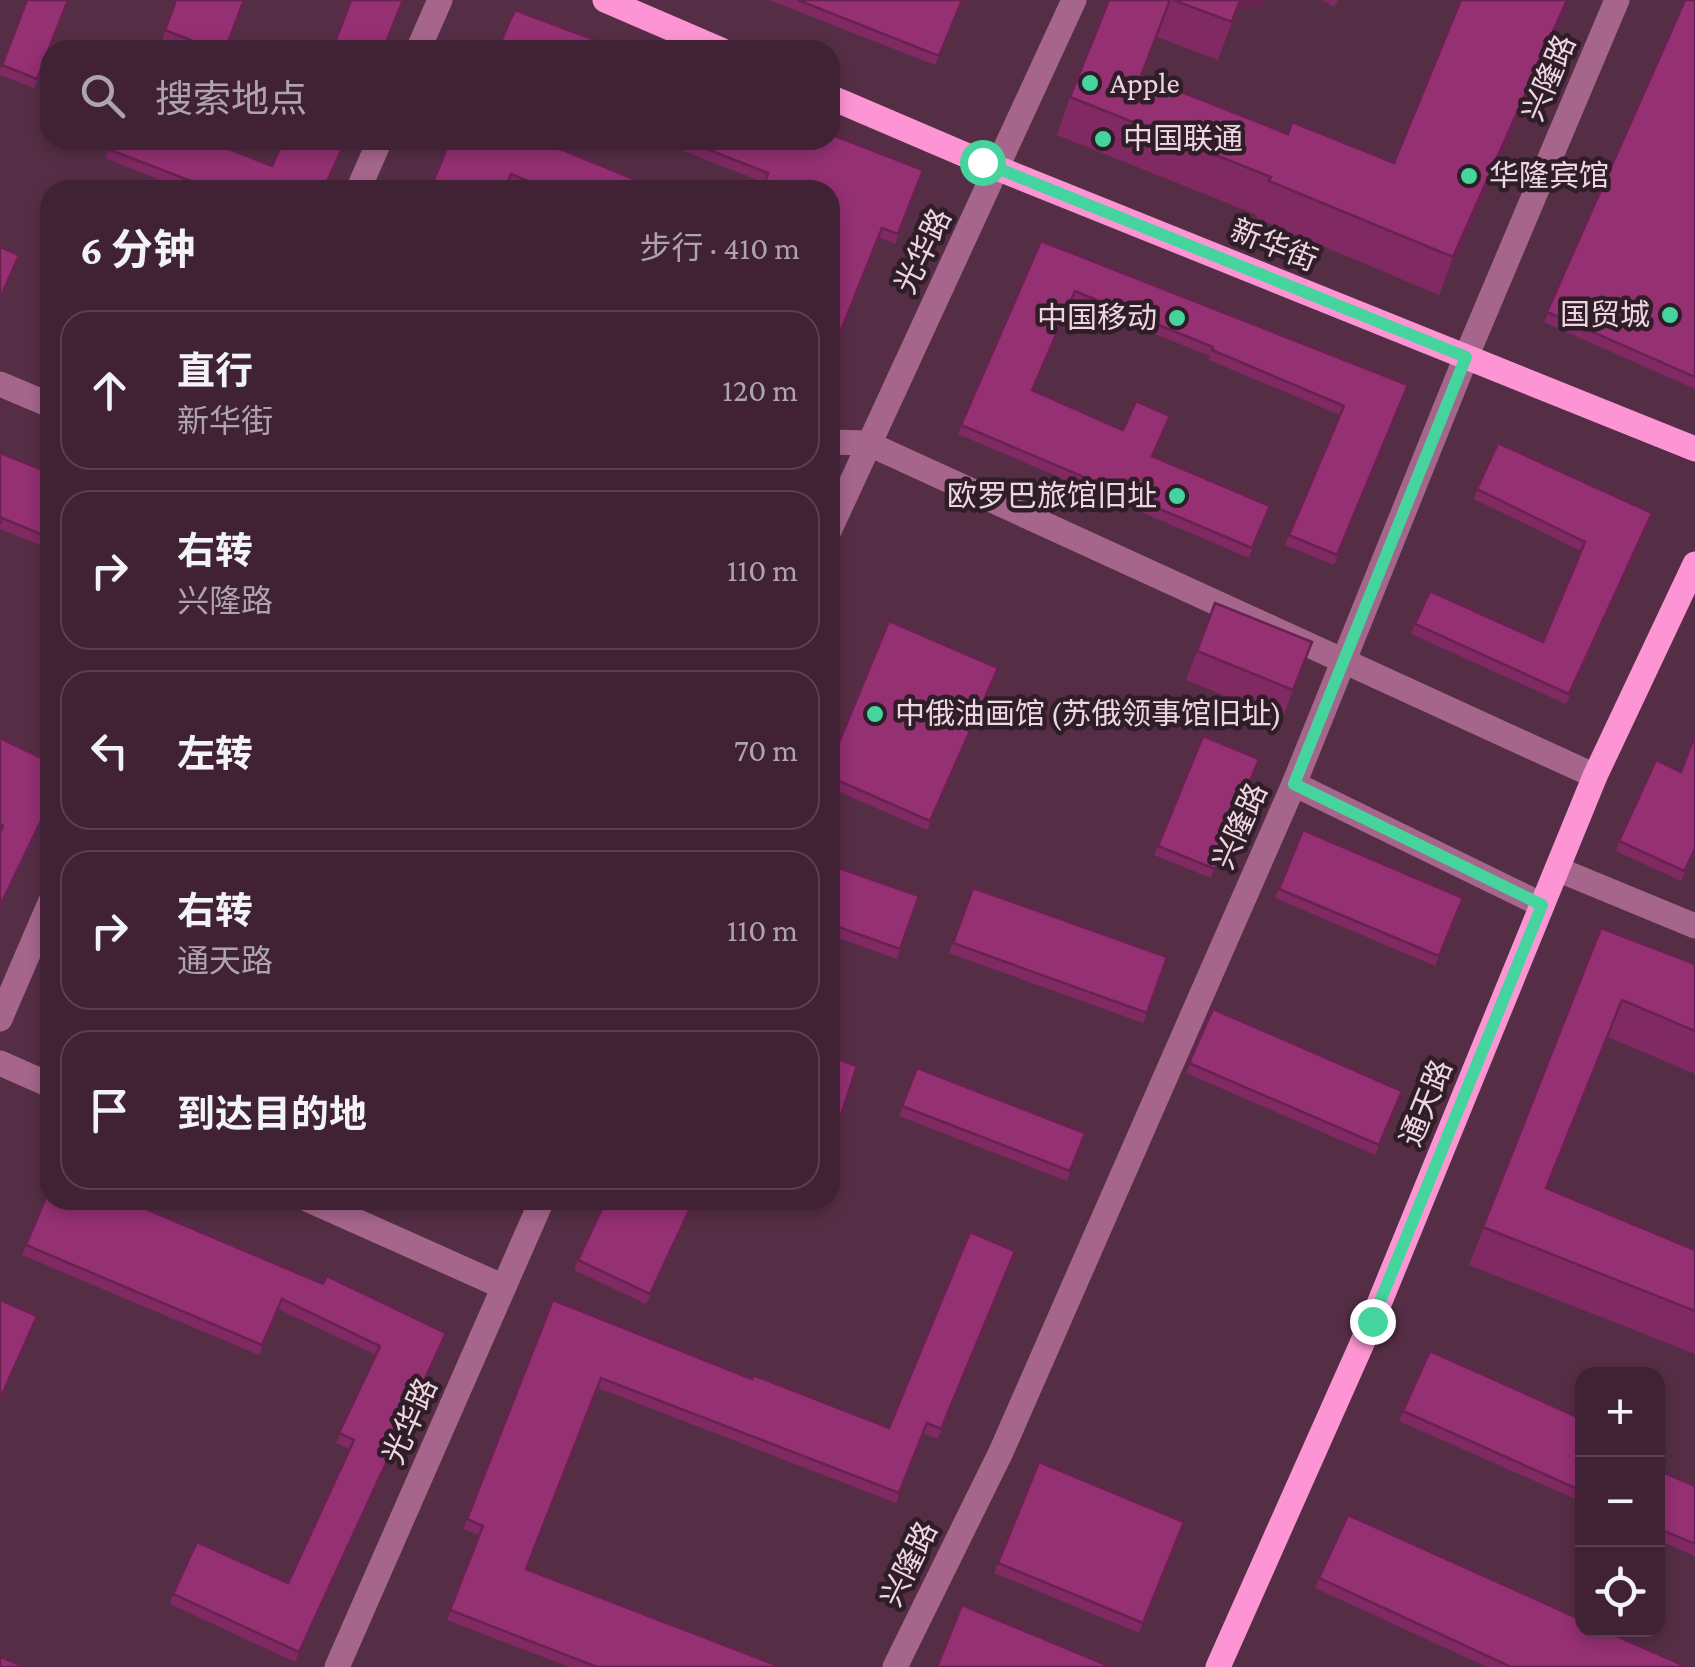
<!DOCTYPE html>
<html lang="zh">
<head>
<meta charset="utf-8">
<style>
	:root { --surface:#402234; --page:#4b2f40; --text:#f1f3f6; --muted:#aea4ac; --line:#593f4f }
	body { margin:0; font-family:"Crimson Pro","Noto Sans SC",serif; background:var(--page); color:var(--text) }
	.controls { position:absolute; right:30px; bottom:30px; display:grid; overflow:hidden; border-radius:20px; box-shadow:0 5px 15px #0003 }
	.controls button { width:90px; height:90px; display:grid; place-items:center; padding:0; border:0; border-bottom:2px solid var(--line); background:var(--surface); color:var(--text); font:50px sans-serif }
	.stop { position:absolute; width:30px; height:30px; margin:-22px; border:8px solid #46d49e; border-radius:50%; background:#fff }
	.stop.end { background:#46d49e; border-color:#fff; box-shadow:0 2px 10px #0008 }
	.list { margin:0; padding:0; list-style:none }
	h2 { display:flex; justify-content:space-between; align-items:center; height:130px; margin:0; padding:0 40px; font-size:42px }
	h2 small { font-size:32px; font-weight:400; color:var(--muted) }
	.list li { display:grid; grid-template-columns:65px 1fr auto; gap:30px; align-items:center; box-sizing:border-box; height:160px; margin:0 20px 20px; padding:0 20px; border:2px solid var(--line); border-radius:30px }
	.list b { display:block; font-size:38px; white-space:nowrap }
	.list p { margin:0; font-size:32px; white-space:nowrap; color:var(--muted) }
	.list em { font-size:32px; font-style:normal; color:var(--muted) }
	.icon { flex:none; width:55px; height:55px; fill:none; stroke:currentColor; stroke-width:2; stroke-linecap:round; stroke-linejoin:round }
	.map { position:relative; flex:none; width:1695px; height:1667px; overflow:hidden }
	.search { position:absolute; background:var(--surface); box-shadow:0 5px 15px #0003; left:40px; top:40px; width:800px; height:110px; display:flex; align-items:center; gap:25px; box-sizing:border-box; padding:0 35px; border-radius:30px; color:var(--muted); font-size:38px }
	.panel { position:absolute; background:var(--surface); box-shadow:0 5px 15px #0003; left:40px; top:180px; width:800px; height:1030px; border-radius:30px }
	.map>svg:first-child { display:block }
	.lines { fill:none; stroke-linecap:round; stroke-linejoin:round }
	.minor { stroke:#a6668c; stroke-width:25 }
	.major { stroke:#fd95d4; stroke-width:25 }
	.wall { fill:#802963 }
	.shaded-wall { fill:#682250 }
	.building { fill:#953073; stroke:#682250; stroke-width:2.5 }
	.route { stroke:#46d49e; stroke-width:12 }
	.poi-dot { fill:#46d49e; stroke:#2f1e28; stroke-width:4 }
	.labels { text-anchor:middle; stroke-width:9; stroke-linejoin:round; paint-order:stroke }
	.street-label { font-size:30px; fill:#eed5e2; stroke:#2f1e28 }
	.poi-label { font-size:30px; fill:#eed5e2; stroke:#2f1e28; text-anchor:start }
</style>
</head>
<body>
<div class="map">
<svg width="1695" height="1667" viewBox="0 0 1695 1667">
	<rect width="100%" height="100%" fill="#552e45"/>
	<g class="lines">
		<g class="minor">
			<path d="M418 50 440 0"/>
			<path d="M358 190 380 140"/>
			<path d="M0 384 50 405"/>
			<path d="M830 442 867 443 1595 776"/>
			<path d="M830 529 1074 0"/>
			<path d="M1294 784 1542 905"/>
			<path d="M1557 869 1695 926"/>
			<path d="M0 1019 50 903"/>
			<path d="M0 1063 50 1085"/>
			<path d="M309 1200 504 1287"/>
			<path d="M337 1667 542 1200"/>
			<path d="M895 1667 1001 1452 1294 784 1466 357 1617 0"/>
		</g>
		<g class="major">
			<path d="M605 0 721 50"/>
			<path d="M830 97 982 162 1695 449"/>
			<path d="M1218 1667 1372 1321 1595 776 1695 564"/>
		</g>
	</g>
	<g class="wall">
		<path d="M27 0H69L34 88 0 75V70Z"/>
		<path d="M176 0 225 50H187L162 40Z"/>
		<path d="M769 0H962L935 65Z"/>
		<path d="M1146 0H1265L1262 6 1238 7 1218 60 1157 37 1142 76 1288 134 1394 163 1570 0 1439 295 1256 218 1257 215 1057 135 1070 97Z"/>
		<path d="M1322 0H1338L1334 7Z"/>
		<path d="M1695 0V389L1544 322Z"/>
		<path d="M112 140 272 166 347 140 324 190H185L105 158Z"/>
		<path d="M656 140H830L923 170 895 244 878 237 830 359V190H762L765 183Z"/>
		<path d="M458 141 661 190H522L508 184Z"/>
		<path d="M1041 241 1408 385 1334 565 1285 545 1340 415 1209 360 1210 356 1072 301 1033 390 1153 456 1270 506 1249 558 958 434Z"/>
		<path d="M0 453 50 473V549L0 529Z"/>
		<path d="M1477 489 1652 513 1566 704 1411 634 1415 624 1543 642 1581 551 1474 499Z"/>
		<path d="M1215 603 1312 642 1282 719 1186 680Z"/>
		<path d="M994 678 927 830 830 788V764Z"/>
		<path d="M50 685V706L43 703Z"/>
		<path d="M1203 736 1259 759 1211 878 1154 855Z"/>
		<path d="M1681 772 1695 851 1681 881 1616 851 1619 841Z"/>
		<path d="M1303 830 1463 898 1435 966 1275 898Z"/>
		<path d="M830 865 919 896 897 959 830 935Z"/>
		<path d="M973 888 1167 957 1143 1023 949 953Z"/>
		<path d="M1601 928 1695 964V1074L1608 1037 1547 1189 1695 1250V1354L1469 1265Z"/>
		<path d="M1213 1009 1402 1091 1375 1155 1186 1073Z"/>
		<path d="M830 1056 841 1115 837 1124 830 1122Z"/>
		<path d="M917 1068 1085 1133 1067 1181 899 1116Z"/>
		<path d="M50 1188 443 1342 295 1662 170 1604 173 1594 288 1583 350 1449 336 1443 376 1355 278 1309 259 1355 22 1255Z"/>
		<path d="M445 1200H465L463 1206Z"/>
		<path d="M695 1200 646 1304 574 1270 578 1260Z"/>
		<path d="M1015 1251 938 1439 923 1433 896 1503 598 1388 526 1569 781 1667H569L447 1620 479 1535 463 1529 553 1300 752 1379 889 1428Z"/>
		<path d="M1403 1411 1582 1419V1502L1399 1421Z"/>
		<path d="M1039 1462 1184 1522 1139 1633 994 1573Z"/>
		<path d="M1658 1470 1695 1486V1556L1658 1540 1660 1536 1658 1535Z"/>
		<path d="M1319 1578 1687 1667H1487L1315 1588Z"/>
	</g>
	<g class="shaded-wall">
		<path d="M1240 0H1265L1262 6 1238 7 1218 60Z"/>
		<path d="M1567 0H1570L1439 295 1453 257Z"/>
		<path d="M50 802V804L0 908V906Z"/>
		<path d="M1622 1000 1608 1037 1532 1226 1546 1188Z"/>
		<path d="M446 1333 443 1342 295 1662 299 1652Z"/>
	</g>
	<g class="building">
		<path d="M27 0H68L37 79 2 65Z"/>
		<path d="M176 0H244L225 50H216L165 30Z"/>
		<path d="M351 0H403L383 50H332Z"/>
		<path d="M798 0H962L939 56Z"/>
		<path d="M1109 0H1170L1141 76 1288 134 1292 122 1394 163 1461 0H1567L1453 257 1269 181 1271 177 1070 97Z"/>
		<path d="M1173 0H1240L1232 22Z"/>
		<path d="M1685 0H1695V377L1547 312Z"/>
		<path d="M515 10 622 50H497Z"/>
		<path d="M830 134 923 170 898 234 882 228 830 358V190H784L765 183 768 173 684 140H830Z"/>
		<path d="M112 140H206L272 166 284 140H346L323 190H214L108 149Z"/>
		<path d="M450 140 458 141 459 140H538L661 190H550L511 174 505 190H430Z"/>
		<path d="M1041 241 1408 385 1337 555 1289 535 1344 406 1212 350 1213 347 1075 291 1032 390 1123 430 1136 401 1170 416 1152 456 1270 506 1252 548 961 425Z"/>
		<path d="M0 247 19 255 2 294 0 293Z"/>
		<path d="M1498 443 1652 513 1569 694 1415 624 1430 591 1543 642 1585 542 1477 489Z"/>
		<path d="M0 453 50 473V538L2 518 0 524Z"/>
		<path d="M1215 603 1312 642 1293 690 1197 651Z"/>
		<path d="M889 621 998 668 930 821 830 777V764Z"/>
		<path d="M1695 735V849L1684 871 1619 841 1656 760 1681 772Z"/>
		<path d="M1203 736 1259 759 1215 869 1158 846Z"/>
		<path d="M0 738 50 762V802L0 906V833L3 826 0 824Z"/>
		<path d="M1303 830 1463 898 1439 956 1279 889Z"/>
		<path d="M830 865 919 896 900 949 830 924Z"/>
		<path d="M973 888 1167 957 1147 1013 953 943Z"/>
		<path d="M1601 928 1695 964V1031L1622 1000 1546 1188 1695 1250V1311L1483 1227Z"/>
		<path d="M1213 1009 1402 1091 1379 1145 1189 1063Z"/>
		<path d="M830 1056 857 1066 841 1115 830 1111Z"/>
		<path d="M917 1068 1085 1133 1070 1171 902 1106Z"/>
		<path d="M50 1188V1200H125L323 1284 327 1276 446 1333 299 1652 173 1594 197 1542 288 1583 354 1440 339 1433 380 1346 282 1299 262 1345 26 1245Z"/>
		<path d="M606 1200H694L650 1294 578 1260Z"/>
		<path d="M970 1232 1015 1251 941 1429 927 1423 899 1493 601 1378 526 1569 781 1667H597L450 1610 483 1526 467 1519 553 1300 752 1379 753 1375 889 1428Z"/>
		<path d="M0 1300 37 1316 0 1399Z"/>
		<path d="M1430 1351 1582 1419V1491L1403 1411Z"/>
		<path d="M1658 1452 1663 1454 1658 1468Z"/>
		<path d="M1039 1462 1184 1522 1143 1623 998 1563Z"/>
		<path d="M1658 1470 1695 1486V1544L1662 1530 1663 1526 1658 1524Z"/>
		<path d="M1348 1515 1582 1620V1630H1603L1687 1667H1511L1319 1578Z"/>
		<path d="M962 1605 1111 1667H937Z"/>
		<path d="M0 1657 25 1667H0Z"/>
	</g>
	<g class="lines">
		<path class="route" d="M982 162 1466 357 1294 784 1542 905 1372 1321"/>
	</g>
	<g class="poi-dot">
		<circle cx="1090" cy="83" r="10"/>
		<circle cx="1103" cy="139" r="10"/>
		<circle cx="1469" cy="176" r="10"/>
		<circle cx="1670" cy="315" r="10"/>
		<circle cx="1177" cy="318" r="10"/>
		<circle cx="1177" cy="496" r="10"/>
		<circle cx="875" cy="714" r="10"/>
	</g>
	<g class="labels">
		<g class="street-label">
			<text transform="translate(1549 78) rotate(-67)" y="10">兴隆路</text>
			<text transform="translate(1274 245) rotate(22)" y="10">新华街</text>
			<text transform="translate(923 251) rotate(-64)" y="10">光华路</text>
			<text transform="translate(1240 826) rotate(-66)" y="10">兴隆路</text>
			<text transform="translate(1426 1103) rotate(-68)" y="10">通天路</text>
			<text transform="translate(410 1421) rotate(-66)" y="10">光华路</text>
			<text transform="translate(909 1564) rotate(-64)" y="10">兴隆路</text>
		</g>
		<g class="poi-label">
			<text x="1110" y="93">Apple</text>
			<text x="1123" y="149">中国联通</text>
			<text x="1489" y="186">华隆宾馆</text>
			<text x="1650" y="325" text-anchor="end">国贸城</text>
			<text x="1157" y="328" text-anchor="end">中国移动</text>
			<text x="1157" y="506" text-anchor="end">欧罗巴旅馆旧址</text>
			<text x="895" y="724">中俄油画馆 (苏俄领事馆旧址)</text>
		</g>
	</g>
</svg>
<div class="controls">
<button>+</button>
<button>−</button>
<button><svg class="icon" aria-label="locate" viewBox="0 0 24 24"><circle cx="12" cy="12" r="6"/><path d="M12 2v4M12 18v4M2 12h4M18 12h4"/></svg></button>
</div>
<div class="stop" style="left:982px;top:162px"></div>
<div class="stop end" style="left:1372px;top:1321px"></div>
<div class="search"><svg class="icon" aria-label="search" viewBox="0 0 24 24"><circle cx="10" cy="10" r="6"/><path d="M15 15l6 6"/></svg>搜索地点</div>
<section class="panel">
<h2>6 分钟<small>步行 · 410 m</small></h2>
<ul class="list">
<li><svg class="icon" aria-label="ahead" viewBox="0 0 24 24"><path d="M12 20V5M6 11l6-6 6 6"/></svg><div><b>直行</b><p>新华街</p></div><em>120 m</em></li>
<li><svg class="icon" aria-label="right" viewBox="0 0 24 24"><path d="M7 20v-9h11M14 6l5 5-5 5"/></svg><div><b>右转</b><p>兴隆路</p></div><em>110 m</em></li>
<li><svg class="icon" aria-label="left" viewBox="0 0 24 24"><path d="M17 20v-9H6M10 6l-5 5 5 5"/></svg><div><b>左转</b></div><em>70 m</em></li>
<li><svg class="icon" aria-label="right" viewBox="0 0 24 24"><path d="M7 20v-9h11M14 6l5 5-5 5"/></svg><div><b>右转</b><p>通天路</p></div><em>110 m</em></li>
<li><svg class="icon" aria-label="arrive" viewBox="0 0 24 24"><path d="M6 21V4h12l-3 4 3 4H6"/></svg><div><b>到达目的地</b></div></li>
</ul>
</section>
</div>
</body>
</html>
